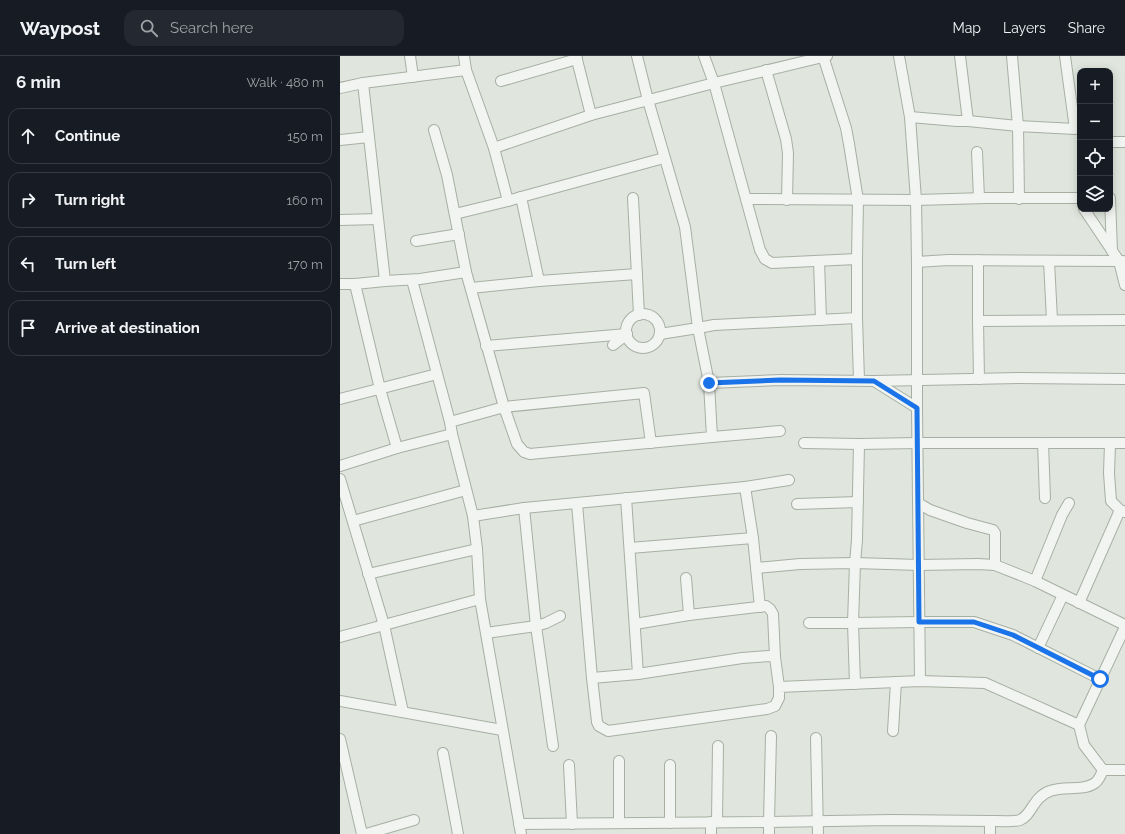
<!DOCTYPE html>
<html lang="en">
<head>
<meta charset="utf-8">
<style>
	:root { --surface:#171b24; --page:#242831; --text:#f1f3f6; --muted:#9ea1a6; --line:#363941 }
	body { margin:0; font-family:Raleway,sans-serif; background:var(--page); color:var(--text) }
	.controls { position:absolute; right:12px; top:12px; display:grid; overflow:hidden; border-radius:8px; box-shadow:0 2px 10px #0003 }
	.controls button { width:36px; height:36px; display:grid; place-items:center; padding:0; border:0; border-bottom:1px solid var(--line); background:var(--surface); color:var(--text); font:20px sans-serif }
	.stop { position:absolute; width:12px; height:12px; margin:-9px; border:3px solid #1a73e8; border-radius:50%; background:#fff }
	.stop.end { background:#1a73e8; border-color:#fff; box-shadow:0 1px 4px #0008 }
	.list { margin:0; padding:0; list-style:none }
	h2 { display:flex; justify-content:space-between; align-items:center; height:52px; margin:0; padding:0 16px; font-size:17px }
	h2 small { font-size:13px; font-weight:400; color:var(--muted) }
	.list li { display:grid; grid-template-columns:26px 1fr auto; gap:12px; align-items:center; box-sizing:border-box; height:56px; margin:0 8px 8px; padding:0 8px; border:1px solid var(--line); border-radius:12px }
	.list b { display:block; font-size:15px; white-space:nowrap }
	.list em { font-size:13px; font-style:normal; color:var(--muted) }
	.icon { flex:none; width:22px; height:22px; fill:none; stroke:currentColor; stroke-width:2; stroke-linecap:round; stroke-linejoin:round }
	.map { position:relative; flex:none; width:785px; height:778px; overflow:hidden }
	header { display:flex; align-items:center; gap:24px; box-sizing:border-box; height:56px; padding:0 20px; background:var(--surface); border-bottom:1px solid var(--line) }
	header strong { font-size:19px }
	nav { display:flex; gap:22px; margin-inline-start:auto; font-size:14px }
	.search { width:280px; height:36px; background:var(--page); display:flex; align-items:center; gap:10px; box-sizing:border-box; padding:0 14px; border-radius:12px; color:var(--muted); font-size:15px }
	main { display:flex }
	aside { flex:1; background:var(--surface) }
	.map>svg:first-child { display:block }
	.lines { fill:none; stroke-linecap:round; stroke-linejoin:round }
	.street-casing { stroke:#a7afa3; stroke-width:12 }
	.street { stroke:#f1f4f0; stroke-width:10 }
	.route { stroke:#1a73e8; stroke-width:5 }
</style>
</head>
<body>
<header>
<strong>Waypost</strong>
<div class="search"><svg class="icon" aria-label="search" viewBox="0 0 24 24"><circle cx="10" cy="10" r="6"/><path d="M15 15l6 6"/></svg>Search here</div>
<nav><a>Map</a><a>Layers</a><a>Share</a></nav>
</header>
<main>
<aside>
<h2>6 min<small>Walk · 480 m</small></h2>
<ul class="list">
<li><svg class="icon" aria-label="ahead" viewBox="0 0 24 24"><path d="M12 20V5M6 11l6-6 6 6"/></svg><div><b>Continue</b></div><em>150 m</em></li>
<li><svg class="icon" aria-label="right" viewBox="0 0 24 24"><path d="M7 20v-9h11M14 6l5 5-5 5"/></svg><div><b>Turn right</b></div><em>160 m</em></li>
<li><svg class="icon" aria-label="left" viewBox="0 0 24 24"><path d="M17 20v-9H6M10 6l-5 5 5 5"/></svg><div><b>Turn left</b></div><em>170 m</em></li>
<li><svg class="icon" aria-label="arrive" viewBox="0 0 24 24"><path d="M6 21V4h12l-3 4 3 4H6"/></svg><div><b>Arrive at destination</b></div></li>
</ul>
</aside>
<div class="map">
<svg width="785" height="778" viewBox="0 0 785 778">
	<rect width="100%" height="100%" fill="#e0e6dd"/>
	<g class="lines">
		<defs>
			<g id="street">
				<path d="M70 0 73 21"/>
				<path d="M236 0 251 59"/>
				<path d="M297 0 308 44 345 171 358 272 320 278"/>
				<path d="M364 0 374 27 487 0"/>
				<path d="M483 0 506 72 509 88 518 144 517 203"/>
				<path d="M559 0 570 61 576 144 577 206 608 204 779 205 785 229"/>
				<path d="M426 14 446 83 448 97 447 144"/>
				<path d="M161 25 237 3"/>
				<path d="M23 27 45 225 15 228 40 333 57 392"/>
				<path d="M0 32 23 27 126 14"/>
				<path d="M570 61 617 65H628L620 0"/>
				<path d="M628 65 678 70 672 0"/>
				<path d="M94 74 107 119 126 216 164 351 304 337 311 387"/>
				<path d="M0 84 29 81"/>
				<path d="M770 86H785"/>
				<path d="M637 96 639 142"/>
				<path d="M181 141 324 102"/>
				<path d="M293 142 299 259"/>
				<path d="M770 142 772 195"/>
				<path d="M406 143 576 144 646 142H740"/>
				<path d="M679 143 678 70 735 73 725 0"/>
				<path d="M744 153 779 205H783"/>
				<path d="M115 158 168 145"/>
				<path d="M0 164 38 163"/>
				<path d="M76 185 119 178"/>
				<path d="M479 205 481 264"/>
				<path d="M709 205 712 264"/>
				<path d="M577 206V352L580 625"/>
				<path d="M72 224 110 366"/>
				<path d="M45 225 80 223 126 216"/>
				<path d="M199 225 297 218"/>
				<path d="M0 228H15"/>
				<path d="M131 232 199 225 181 141 168 145 154 92"/>
				<circle cx="303" cy="275" r="17"/>
				<path d="M517 262 519 324"/>
				<path d="M638 265V204"/>
				<path d="M273 289 287 278"/>
				<path d="M146 290 287 278"/>
				<path d="M639 323 638 265 785 264"/>
				<path d="M534 325 577 352"/>
				<path d="M369 327 440 324 534 325 678 322 785 323"/>
				<path d="M0 343 97 318"/>
				<path d="M112 378 133 460 137 493 140 543 181 778"/>
				<path d="M372 381 440 375"/>
				<path d="M464 387 519 388 578 387H785"/>
				<path d="M703 387 705 442"/>
				<path d="M519 388 517 484 515 507 579 509 638 508 655 509 695 525 785 569"/>
				<path d="M770 388 769 417 771 445 780 454 785 456"/>
				<path d="M0 410 57 392 112 378 110 366 164 351 177 388 184 396 190 398 372 381 369 327 358 272 374 269 517 262V203L432 207 425 203 420 194 374 27 251 59 154 92 126 14 124 0"/>
				<path d="M0 423 44 569 63 656"/>
				<path d="M405 431 449 424"/>
				<path d="M578 447 590 454 627 467 653 474 655 477V509"/>
				<path d="M237 448 252 622 257 666 259 670 268 675 427 653 435 650 439 642V631L580 625 645 627 739 669 785 571"/>
				<path d="M457 448 518 446"/>
				<path d="M184 452 196 570 213 690"/>
				<path d="M133 460 184 452 405 431 413 482 420 551"/>
				<path d="M13 465 126 434"/>
				<path d="M290 492 413 482"/>
				<path d="M416 512 460 508 515 507 513 567H469"/>
				<path d="M28 518 137 493"/>
				<path d="M346 522 349 559"/>
				<path d="M695 525 722 459 729 447"/>
				<path d="M739 547 780 454"/>
				<path d="M295 568 349 559 426 550 430 553 433 558 435 601"/>
				<path d="M146 577 196 570 206 567 220 560"/>
				<path d="M0 581 140 543"/>
				<path d="M698 592 723 539"/>
				<path d="M298 618 402 602 429 600 435 601 439 631"/>
				<path d="M252 622 298 618 286 442"/>
				<path d="M515 628 513 567 579 566H634L673 579 760 623"/>
				<path d="M0 645 162 674"/>
				<path d="M739 669 744 689 763 714H785"/>
				<path d="M553 675 556 626"/>
				<path d="M476 682 478 778"/>
				<path d="M0 683 22 778"/>
				<path d="M103 697 118 778"/>
				<path d="M229 709 232 768"/>
				<path d="M650 765C656 765 675 766 680 764 692 759 693 741 710 735 724 729 742 736 755 727 759 724 761 719 763 714"/>
				<path d="M377 766 378 690"/>
				<path d="M279 767V705"/>
				<path d="M330 767V709"/>
				<path d="M179 768 429 766 431 680"/>
				<path d="M26 778 74 764"/>
				<path d="M371 778V766"/>
				<path d="M429 778V766L552 764 650 765V778"/>
			</g>
		</defs>
		<use href="#street" class="street-casing"/>
		<use href="#street" class="street"/>
	</g>
	<g class="lines">
		<path class="route" d="M369 327 440 324 534 325 577 352 579 566H634L673 579 760 623"/>
	</g>
</svg>
<div class="controls">
<button>+</button>
<button>−</button>
<button><svg class="icon" aria-label="locate" viewBox="0 0 24 24"><circle cx="12" cy="12" r="6"/><path d="M12 2v4M12 18v4M2 12h4M18 12h4"/></svg></button>
<button><svg class="icon" aria-label="layers" viewBox="0 0 24 24"><path d="M12 4l9 5-9 5-9-5zM3 14l9 5 9-5"/></svg></button>
</div>
<div class="stop" style="left:760px;top:623px"></div>
<div class="stop end" style="left:369px;top:327px"></div>
</div>
</main>
</body>
</html>
